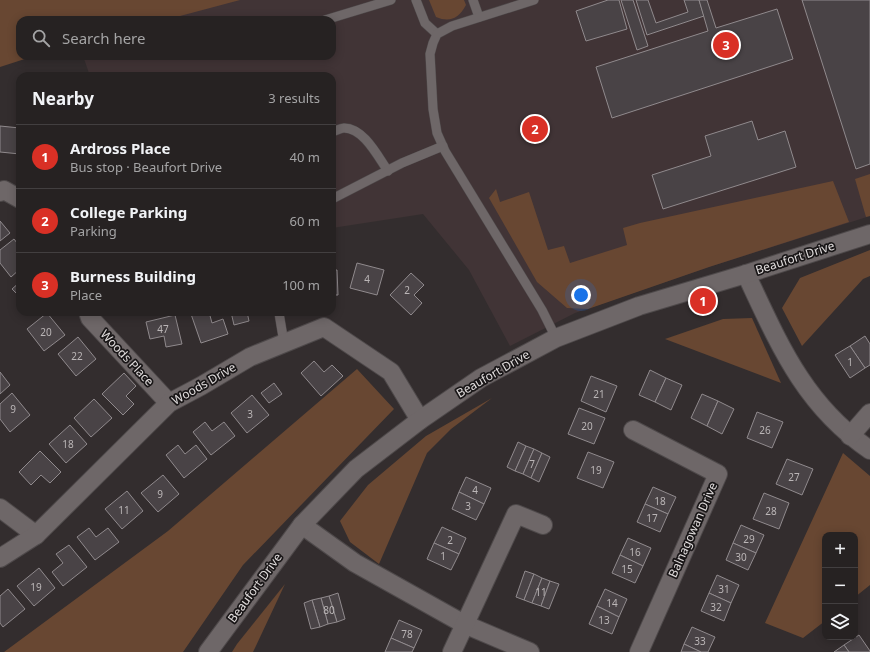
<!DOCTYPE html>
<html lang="en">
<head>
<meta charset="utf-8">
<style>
	:root { --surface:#262222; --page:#2e2a2a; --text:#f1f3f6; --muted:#a4a4a5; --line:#423f40; --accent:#d93025 }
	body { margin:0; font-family:"Noto Sans",sans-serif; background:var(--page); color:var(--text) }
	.controls { position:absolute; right:12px; bottom:12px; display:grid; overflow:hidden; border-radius:8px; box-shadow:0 2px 10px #0003 }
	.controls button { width:36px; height:36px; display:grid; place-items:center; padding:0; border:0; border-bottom:1px solid var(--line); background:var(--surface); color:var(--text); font:20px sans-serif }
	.you { position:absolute; left:581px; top:295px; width:14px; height:14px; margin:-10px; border:3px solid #fff; border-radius:50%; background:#1a73e8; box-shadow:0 0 0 6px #1a73e833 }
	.badge { display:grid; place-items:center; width:26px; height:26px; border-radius:50%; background:var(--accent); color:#fff; font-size:13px; font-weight:700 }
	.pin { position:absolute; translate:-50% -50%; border:2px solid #fff; box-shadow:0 1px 4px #0006 }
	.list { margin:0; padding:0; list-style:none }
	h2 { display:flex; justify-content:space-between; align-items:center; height:52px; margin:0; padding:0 16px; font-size:17px }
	h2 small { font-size:13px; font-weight:400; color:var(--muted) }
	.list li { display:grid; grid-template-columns:26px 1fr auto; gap:12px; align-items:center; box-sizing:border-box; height:64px; padding:0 16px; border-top:1px solid var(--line) }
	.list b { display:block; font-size:15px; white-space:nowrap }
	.list p { margin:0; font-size:13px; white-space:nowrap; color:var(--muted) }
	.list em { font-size:13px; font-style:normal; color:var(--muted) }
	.icon { flex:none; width:22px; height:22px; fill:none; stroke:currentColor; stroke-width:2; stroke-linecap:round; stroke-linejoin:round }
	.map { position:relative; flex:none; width:870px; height:652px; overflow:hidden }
	.search { position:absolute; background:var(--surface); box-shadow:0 2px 10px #0003; left:16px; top:16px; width:320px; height:44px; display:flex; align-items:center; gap:10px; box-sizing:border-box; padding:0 14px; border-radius:12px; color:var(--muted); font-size:15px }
	.panel { position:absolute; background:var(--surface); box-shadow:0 2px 10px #0003; left:16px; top:72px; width:320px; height:244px; border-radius:12px }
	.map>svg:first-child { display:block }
	.built { fill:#413436 }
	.green { fill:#684732 }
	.building { fill:#494346; stroke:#908a8d }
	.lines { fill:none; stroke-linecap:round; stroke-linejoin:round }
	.lane-casing { stroke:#4e494a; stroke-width:10 }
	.street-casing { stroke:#4e494a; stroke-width:20 }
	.lane { stroke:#6e6768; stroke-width:9 }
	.street { stroke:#6e6768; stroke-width:18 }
	.labels { text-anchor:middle; stroke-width:3.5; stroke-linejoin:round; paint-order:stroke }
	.number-label { font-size:10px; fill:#bbb6b7 }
	.street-label { font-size:12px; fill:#e1dddd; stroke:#191617 }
</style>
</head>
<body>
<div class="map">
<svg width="870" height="652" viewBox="0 0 870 652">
	<rect width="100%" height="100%" fill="#332d2e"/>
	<path class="built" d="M218 0H870V216L709 267 575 313 510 346 469 270 423 214 332 228V76H90L83 56H332V20H154Z"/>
	<g class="green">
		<path d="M0 0H240L165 20H20V56H34L0 67Z"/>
		<path d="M429 0H464L466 5C459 18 450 23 436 17Z"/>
		<path d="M870 174V216L866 217 855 179Z"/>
		<path d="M833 181 849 222 709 267 588 309 567 308 537 282 489 198 496 189 500 202 529 192 548 250 564 246 570 263 627 245 623 228 640 223Z"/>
		<path d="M870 250V276L863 279 802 346 782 308 800 278Z"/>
		<path d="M752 318 781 383 665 339 723 319Z"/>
		<path d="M357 369 394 409 243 565 183 652H4L168 531Z"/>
		<path d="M492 398 451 429 427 453 379 564 350 542 340 521 368 485 426 436Z"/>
		<path d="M843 453 870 476V585L855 597V535H825V621L803 638 765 623Z"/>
		<path d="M285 584 253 652H232L237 644Z"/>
	</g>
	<g class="building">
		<path d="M608 0H619L627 29 586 41 576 11Z"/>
		<path d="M621 0H633L648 46 637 50Z"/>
		<path d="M636 0H648L656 23 688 12 684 0H699L704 16 647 35Z"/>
		<path d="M699 0H707L716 28 777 9 793 59 612 118 596 67 708 31Z"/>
		<path d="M802 0H870V164L856 169Z"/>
		<path d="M752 121 758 140 785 131 796 167 663 209 652 175 711 156 705 136Z"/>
		<path d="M0 126 20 128V154L0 152Z"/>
		<path d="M0 221 10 233 0 241Z"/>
		<path d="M14 239 20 247V269L11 277 0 263V250Z"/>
		<path d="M357 263 384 270 377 295 350 288Z"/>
		<path d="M332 270H337L338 295H332Z"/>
		<path d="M411 273 424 285 414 295 422 303 411 315 390 295Z"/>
		<path d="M20 282V297L12 289Z"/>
		<path d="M198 312H209L212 323 223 319 228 334 201 343 191 314Z"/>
		<path d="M231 312H247L249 321 234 325Z"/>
		<path d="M47 313 65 335 44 351 27 329Z"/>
		<path d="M175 315 182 344 166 347 164 336 150 339 146 322Z"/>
		<path d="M865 336 870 344V365L865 368 850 346Z"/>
		<path d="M78 337 96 359 76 376 58 354Z"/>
		<path d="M850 346 865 368 850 378 835 355Z"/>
		<path d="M314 361 324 372 332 365 343 376 321 396 301 373Z"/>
		<path d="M650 370 666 378 655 402 639 395Z"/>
		<path d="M0 372 10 385 0 394Z"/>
		<path d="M124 373 136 386 126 396 134 404 123 415 102 394Z"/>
		<path d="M591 376 617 386 606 412 581 401Z"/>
		<path d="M666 378 682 385 671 410 655 402Z"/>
		<path d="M274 383 282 394 269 403 261 393Z"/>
		<path d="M12 393 30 415 10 432 0 419V404Z"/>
		<path d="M702 394 718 401 707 426 691 418Z"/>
		<path d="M252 395 269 415 247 433 231 413Z"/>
		<path d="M94 399 112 418 91 437 74 418Z"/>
		<path d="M718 401 734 409 722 434 707 426Z"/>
		<path d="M579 408 605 418 594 444 568 434Z"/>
		<path d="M757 412 783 422 772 448 747 438Z"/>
		<path d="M205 422 212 431 224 422 235 436 211 455 193 432Z"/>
		<path d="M70 425 87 444 66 463 49 444Z"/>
		<path d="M518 442 526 446 515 471 507 467Z"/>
		<path d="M178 445 185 454 196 445 207 459 184 478 166 455Z"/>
		<path d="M526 446 534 449 523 474 515 471Z"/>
		<path d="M534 449 542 453 531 478 523 474Z"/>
		<path d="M40 451 61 472 50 483 41 475 31 485 19 472Z"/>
		<path d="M588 452 614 462 603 488 577 478Z"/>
		<path d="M542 453 550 457 539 482 531 478Z"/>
		<path d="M787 459 813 469 802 495 776 484Z"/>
		<path d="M163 475 179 494 158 512 141 493Z"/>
		<path d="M466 477 491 488 484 504 459 492Z"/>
		<path d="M653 487 676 497 668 514 645 504Z"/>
		<path d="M127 491 143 511 122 529 105 509Z"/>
		<path d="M459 492 484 504 476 520 452 509Z"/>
		<path d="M764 493 789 503 779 529 753 519Z"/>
		<path d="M645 504 668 514 660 532 637 522Z"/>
		<path d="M741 525 764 535 756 553 733 543Z"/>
		<path d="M442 527 466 538 459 554 434 543Z"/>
		<path d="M89 528 96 537 108 528 119 542 95 560 77 537Z"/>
		<path d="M628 538 651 548 643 566 620 555Z"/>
		<path d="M434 543 459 554 451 570 427 559Z"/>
		<path d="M733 543 756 553 748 570 726 560Z"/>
		<path d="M69 545 87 567 63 586 52 572 63 563 56 554Z"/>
		<path d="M620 555 643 566 635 583 612 573Z"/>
		<path d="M39 568 55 588 34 606 17 586Z"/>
		<path d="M525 571 534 574 524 600 516 597Z"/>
		<path d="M534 574 542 578 532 603 524 600Z"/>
		<path d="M717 575 739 585 731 603 709 593Z"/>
		<path d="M542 578 550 581 541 606 532 603Z"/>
		<path d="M550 581 559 584 549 609 541 606Z"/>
		<path d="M8 589 25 609 3 627 0 623V596Z"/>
		<path d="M605 589 627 599 619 617 597 606Z"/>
		<path d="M338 593 345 619 337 622 329 596Z"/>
		<path d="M709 593 731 603 724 621 701 611Z"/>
		<path d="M329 596 337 622 328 624 321 598Z"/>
		<path d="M321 598 328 624 320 627 312 600Z"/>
		<path d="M312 600 320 627 311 629 304 603Z"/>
		<path d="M597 606 619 617 612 634 589 624Z"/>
		<path d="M399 620 422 630 414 648 391 638Z"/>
		<path d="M692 627 715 637 708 652H701L684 644Z"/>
		<path d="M859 635 870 651V652H849L844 645Z"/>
		<path d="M391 638 414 648 412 652H385Z"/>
		<path d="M684 644 701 652H681Z"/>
		<path d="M844 645 849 652H834Z"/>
	</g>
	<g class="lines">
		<defs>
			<g id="lane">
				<path d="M416 0 425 23 437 34"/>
				<path d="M473 0 479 17"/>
				<path d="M534 0 452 26 437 34 433 43 430 54 433 109 437 133 445 151 542 310 556 338"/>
				<path d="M325 20 391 0"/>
				<path d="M332 132C336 131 340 128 344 128 364 128 378 157 388 171"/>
				<path d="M332 199 402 163 443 146"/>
				<path d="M279 313 284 343"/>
			</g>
			<g id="street">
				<path d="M0 192 4 190 20 199"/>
				<path d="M746 274C779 344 804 405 870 450"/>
				<path d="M88 312 90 318 169 403"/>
				<path d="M633 430 718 474 639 652"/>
				<path d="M850 436 870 413"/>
				<path d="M0 508 36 535"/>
				<path d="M302 525 355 563 464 624 530 652"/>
				<path d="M0 558 36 535 169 403 201 386 250 357 324 327 391 372 420 420"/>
				<path d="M208 652 302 525 356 469 420 420 481 378 556 338 639 306 746 274 870 234"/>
				<path d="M452 652 516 514 543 525"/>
			</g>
		</defs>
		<use href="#lane" class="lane-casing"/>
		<use href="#street" class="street-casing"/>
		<use href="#lane" class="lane"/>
		<use href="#street" class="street"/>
	</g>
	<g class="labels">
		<g class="number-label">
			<text x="367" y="283">4</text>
			<text x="407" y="294">2</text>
			<text x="163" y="333">47</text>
			<text x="46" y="336">20</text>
			<text x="77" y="360">22</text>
			<text x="850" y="366">1</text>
			<text x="599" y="398">21</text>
			<text x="13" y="413">9</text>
			<text x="250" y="418">3</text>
			<text x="587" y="430">20</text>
			<text x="765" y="434">26</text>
			<text x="68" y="448">18</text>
			<text x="532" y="468">7</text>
			<text x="596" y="474">19</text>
			<text x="794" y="481">27</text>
			<text x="475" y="494">4</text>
			<text x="160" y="498">9</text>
			<text x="660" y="505">18</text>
			<text x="468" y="510">3</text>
			<text x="124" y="514">11</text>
			<text x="771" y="515">28</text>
			<text x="652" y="522">17</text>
			<text x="749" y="543">29</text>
			<text x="450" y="544">2</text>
			<text x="635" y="556">16</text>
			<text x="443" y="560">1</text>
			<text x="741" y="561">30</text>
			<text x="627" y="573">15</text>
			<text x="36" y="591">19</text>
			<text x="724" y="593">31</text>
			<text x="541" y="596">11</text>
			<text x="612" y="607">14</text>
			<text x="716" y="611">32</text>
			<text x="329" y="614">80</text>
			<text x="604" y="624">13</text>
			<text x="407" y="638">78</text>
			<text x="700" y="645">33</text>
		</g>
		<g class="street-label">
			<text transform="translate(795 258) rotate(-18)" y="4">Beaufort Drive</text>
			<text transform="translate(127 358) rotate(47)" y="4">Woods Place</text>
			<text transform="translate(493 374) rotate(-30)" y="4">Beaufort Drive</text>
			<text transform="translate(204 384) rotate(-30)" y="4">Woods Drive</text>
			<text transform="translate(693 530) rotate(-66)" y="4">Balnagowan Drive</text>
			<text transform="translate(255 588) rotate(-54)" y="4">Beaufort Drive</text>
		</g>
	</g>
</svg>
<div class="controls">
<button>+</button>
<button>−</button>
<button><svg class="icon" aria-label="layers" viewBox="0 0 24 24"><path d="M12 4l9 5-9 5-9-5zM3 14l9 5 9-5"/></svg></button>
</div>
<div class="you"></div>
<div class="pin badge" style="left:703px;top:301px">1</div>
<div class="pin badge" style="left:535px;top:129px">2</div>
<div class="pin badge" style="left:726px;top:45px">3</div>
<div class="search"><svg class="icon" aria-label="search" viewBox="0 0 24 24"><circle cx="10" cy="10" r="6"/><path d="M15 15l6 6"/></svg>Search here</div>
<section class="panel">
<h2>Nearby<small>3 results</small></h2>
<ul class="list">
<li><span class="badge">1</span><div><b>Ardross Place</b><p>Bus stop · Beaufort Drive</p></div><em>40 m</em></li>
<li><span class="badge">2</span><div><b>College Parking</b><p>Parking</p></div><em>60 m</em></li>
<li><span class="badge">3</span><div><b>Burness Building</b><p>Place</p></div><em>100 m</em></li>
</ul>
</section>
</div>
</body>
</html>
